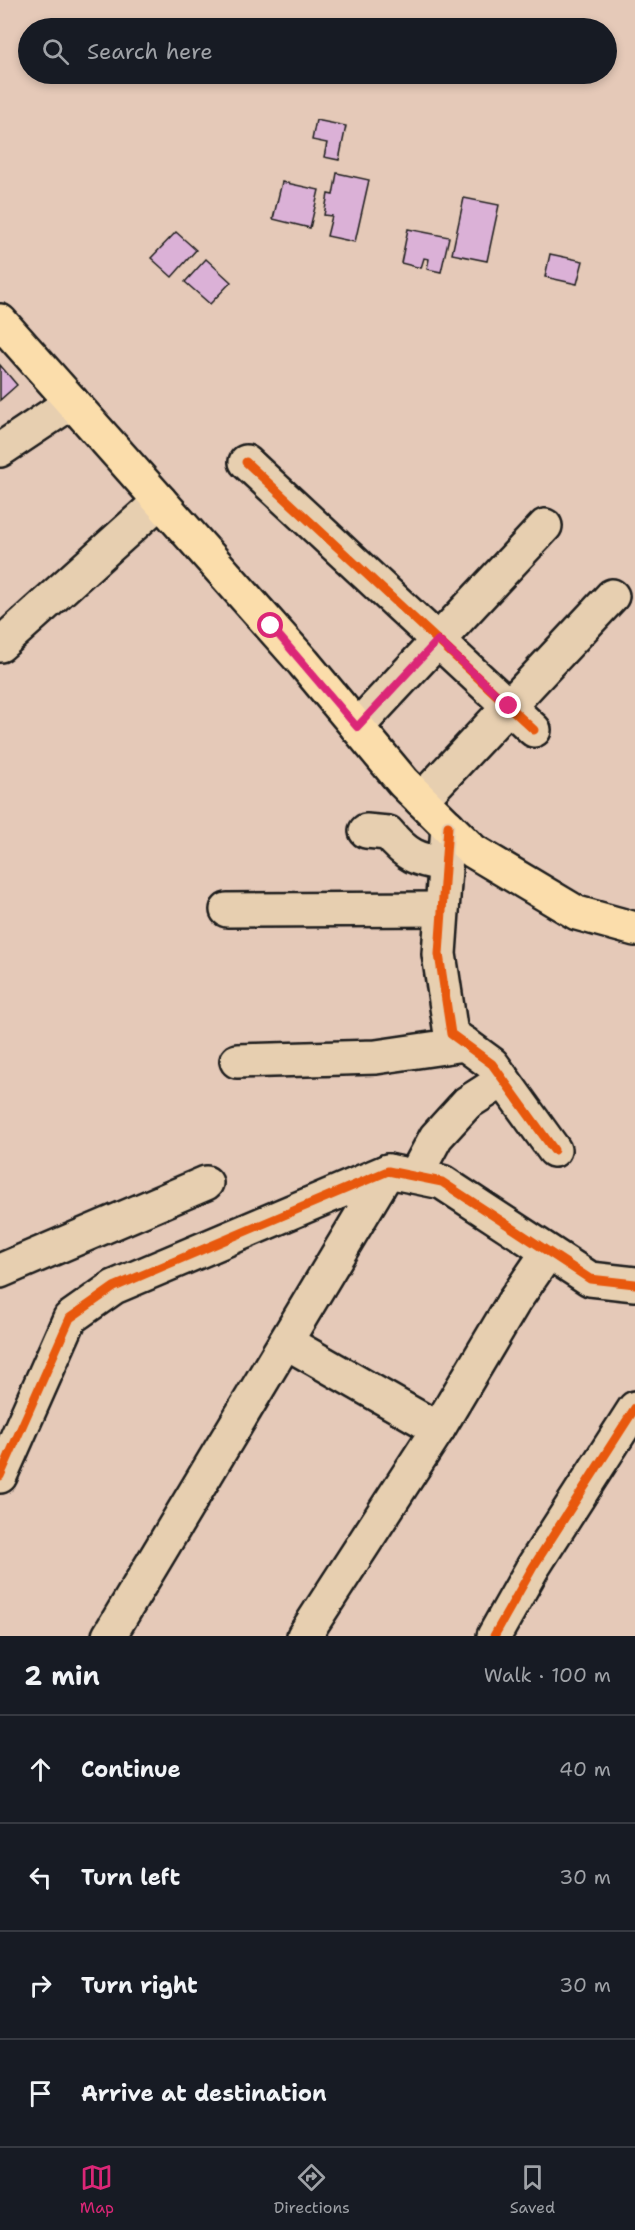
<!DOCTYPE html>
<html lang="en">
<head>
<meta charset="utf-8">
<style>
	:root { --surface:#171b24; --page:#242831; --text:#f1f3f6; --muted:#9ea1a6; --line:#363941; --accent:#db2777 }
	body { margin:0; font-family:"Shantell Sans",sans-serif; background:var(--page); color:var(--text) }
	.stop { position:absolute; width:18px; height:18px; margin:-14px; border:4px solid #db2777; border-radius:50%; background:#fff }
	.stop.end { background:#db2777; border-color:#fff; box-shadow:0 2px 6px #0008 }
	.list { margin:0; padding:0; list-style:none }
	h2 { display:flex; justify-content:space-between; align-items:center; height:78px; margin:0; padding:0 24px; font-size:26px }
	h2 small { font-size:20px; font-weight:400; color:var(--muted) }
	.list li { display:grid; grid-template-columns:39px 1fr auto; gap:18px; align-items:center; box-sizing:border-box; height:108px; padding:0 24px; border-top:2px solid var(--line) }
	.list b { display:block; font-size:22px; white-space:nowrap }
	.list em { font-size:20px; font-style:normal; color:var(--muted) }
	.icon { flex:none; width:33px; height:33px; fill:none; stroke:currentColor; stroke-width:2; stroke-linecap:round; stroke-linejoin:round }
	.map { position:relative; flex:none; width:635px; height:1636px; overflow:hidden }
	.search { position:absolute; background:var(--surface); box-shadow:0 3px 9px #0003; left:18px; right:18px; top:18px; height:66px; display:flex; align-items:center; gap:15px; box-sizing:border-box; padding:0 21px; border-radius:33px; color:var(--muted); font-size:22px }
	.sheet { height:510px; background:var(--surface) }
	nav { display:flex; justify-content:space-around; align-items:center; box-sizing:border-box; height:84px; border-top:2px solid var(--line); background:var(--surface); font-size:16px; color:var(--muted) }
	nav a { display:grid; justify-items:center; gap:3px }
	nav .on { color:var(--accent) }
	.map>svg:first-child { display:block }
	.building { fill:#dbb1d7; stroke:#1c1c1c; stroke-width:1.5 }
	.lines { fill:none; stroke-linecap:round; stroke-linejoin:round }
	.minor-casing { stroke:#1c1c1c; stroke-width:38 }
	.major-casing { stroke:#1c1c1c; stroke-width:38 }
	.minor { stroke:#e7cfb0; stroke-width:33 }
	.major { stroke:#fbddab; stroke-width:33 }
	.cycleway-casing { stroke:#e7cfb0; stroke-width:13 }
	.cycleway { stroke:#e8590c; stroke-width:9 }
	.route { stroke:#db2777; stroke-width:8 }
</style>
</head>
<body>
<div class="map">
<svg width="635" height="1636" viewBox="0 0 635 1636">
	<rect width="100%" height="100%" fill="#e5c9b8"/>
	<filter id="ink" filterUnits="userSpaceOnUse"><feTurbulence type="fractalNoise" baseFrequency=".0167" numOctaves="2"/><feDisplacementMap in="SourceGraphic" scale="12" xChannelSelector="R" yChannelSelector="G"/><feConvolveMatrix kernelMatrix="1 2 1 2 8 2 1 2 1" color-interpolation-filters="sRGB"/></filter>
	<g filter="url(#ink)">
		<g class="building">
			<path d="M316 120 346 126 339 160 324 157 327 143 312 140Z"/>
			<path d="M337 173 369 180 355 242 327 236 332 216 324 215 328 194 333 195Z"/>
			<path d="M282 182 319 190 310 228 273 219Z"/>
			<path d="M464 198 499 205 487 261 452 254Z"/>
			<path d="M408 229 449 237 441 272 427 269 429 259 424 258 421 268 401 263Z"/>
			<path d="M176 232 196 250 172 277 151 258Z"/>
			<path d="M550 254 583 261 577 284 545 277Z"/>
			<path d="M206 259 231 282 210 304 185 282Z"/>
			<path d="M0 365 17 385 0 400Z"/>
		</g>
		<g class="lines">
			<defs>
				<g id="minor">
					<path d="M0 450 72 402"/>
					<path d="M246 462 534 730"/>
					<path d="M0 645 160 501"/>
					<path d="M357 727 545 526"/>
					<path d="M421 800 612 596"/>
					<path d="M448 826 439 954 451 1034 492 1064 554 1150"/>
					<path d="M366 831 388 833C407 856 417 860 445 864"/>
					<path d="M227 910 442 909"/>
					<path d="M237 1061 376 1057 465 1044"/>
					<path d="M415 1176 436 1137 467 1103 503 1080"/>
					<path d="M0 1271 206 1183"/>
					<path d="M286 1342 438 1429"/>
					<path d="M0 1476 70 1318 114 1287 388 1171 442 1182 590 1279 635 1284"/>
					<path d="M109 1636 388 1171"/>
					<path d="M304 1636 438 1429 513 1303 548 1252"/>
					<path d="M494 1636 533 1567 635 1408"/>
				</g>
				<path id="major" d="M0 321 303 662 403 782 473 851 577 913 635 929"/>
			</defs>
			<use href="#minor" class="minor-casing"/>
			<use href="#major" class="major-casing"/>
			<use href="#minor" class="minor"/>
			<use href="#major" class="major"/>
			<defs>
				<g id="cycleway">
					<path d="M246 462 534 730"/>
					<path d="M448 826 439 954 451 1034 492 1064 554 1150"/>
					<path d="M0 1476 70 1318 114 1287 388 1171 442 1182 590 1279 635 1284"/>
					<path d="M494 1636 533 1567 635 1408"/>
				</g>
			</defs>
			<use href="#cycleway" class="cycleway-casing"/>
			<use href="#cycleway" class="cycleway"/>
		</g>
	</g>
	<g class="lines" filter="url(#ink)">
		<path class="route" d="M271 626 357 727 438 640 509 706"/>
	</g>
</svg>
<div class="stop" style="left:271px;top:626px"></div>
<div class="stop end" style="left:509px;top:706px"></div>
<div class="search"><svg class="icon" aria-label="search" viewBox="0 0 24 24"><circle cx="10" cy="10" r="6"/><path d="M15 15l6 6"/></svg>Search here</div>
</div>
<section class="sheet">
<h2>2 min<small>Walk · 100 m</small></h2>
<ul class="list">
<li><svg class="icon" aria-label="ahead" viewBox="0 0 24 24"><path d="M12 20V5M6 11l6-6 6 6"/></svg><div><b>Continue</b></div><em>40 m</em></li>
<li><svg class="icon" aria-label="left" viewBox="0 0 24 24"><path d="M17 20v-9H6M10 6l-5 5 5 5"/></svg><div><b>Turn left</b></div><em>30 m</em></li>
<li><svg class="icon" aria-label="right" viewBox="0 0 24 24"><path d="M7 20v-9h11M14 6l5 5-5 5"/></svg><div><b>Turn right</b></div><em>30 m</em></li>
<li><svg class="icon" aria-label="arrive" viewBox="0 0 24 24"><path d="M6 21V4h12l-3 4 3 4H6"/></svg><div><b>Arrive at destination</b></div></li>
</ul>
</section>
<nav>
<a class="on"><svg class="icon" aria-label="map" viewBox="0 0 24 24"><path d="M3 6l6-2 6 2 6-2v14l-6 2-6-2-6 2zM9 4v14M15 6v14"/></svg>Map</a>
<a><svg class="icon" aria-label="directions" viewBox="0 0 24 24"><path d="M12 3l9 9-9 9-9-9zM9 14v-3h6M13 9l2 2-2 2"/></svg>Directions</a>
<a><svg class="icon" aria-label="saved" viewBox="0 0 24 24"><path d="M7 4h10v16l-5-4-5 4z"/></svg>Saved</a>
</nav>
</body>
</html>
